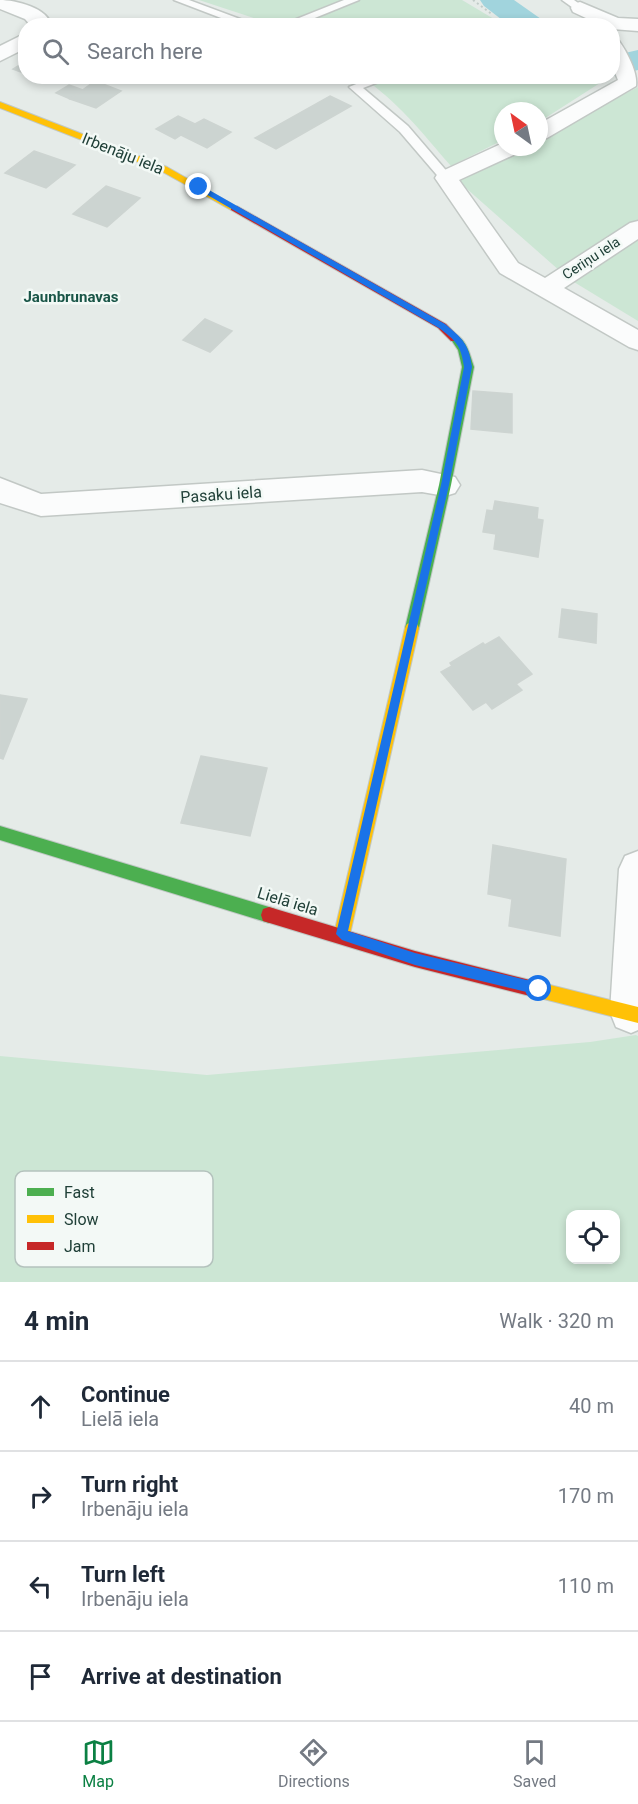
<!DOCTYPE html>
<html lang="en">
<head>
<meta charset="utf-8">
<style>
	:root { --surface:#fff; --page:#f6f6f7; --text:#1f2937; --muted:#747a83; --line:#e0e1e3; --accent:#0b8043 }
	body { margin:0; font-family:Roboto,sans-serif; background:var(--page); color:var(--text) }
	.controls { position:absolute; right:18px; bottom:18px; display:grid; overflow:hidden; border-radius:12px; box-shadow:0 3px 9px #0003 }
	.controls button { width:54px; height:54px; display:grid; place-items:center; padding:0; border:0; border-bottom:2px solid var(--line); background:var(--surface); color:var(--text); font:30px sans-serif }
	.compass { position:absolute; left:494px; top:102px; width:54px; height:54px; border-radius:50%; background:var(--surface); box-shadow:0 3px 9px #0003; rotate:327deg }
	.stop { position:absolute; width:18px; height:18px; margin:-14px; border:4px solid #1a73e8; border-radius:50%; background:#fff }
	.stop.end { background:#1a73e8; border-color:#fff; box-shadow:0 2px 6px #0008 }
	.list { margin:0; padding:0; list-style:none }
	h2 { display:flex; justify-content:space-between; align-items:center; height:78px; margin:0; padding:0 24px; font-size:26px }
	h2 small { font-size:20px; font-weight:400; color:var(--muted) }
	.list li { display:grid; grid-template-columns:39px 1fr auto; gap:18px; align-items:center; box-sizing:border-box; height:90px; padding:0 24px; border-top:2px solid var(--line) }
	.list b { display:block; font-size:22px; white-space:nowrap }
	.list p { margin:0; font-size:20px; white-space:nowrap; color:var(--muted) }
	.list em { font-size:20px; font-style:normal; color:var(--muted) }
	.icon { flex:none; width:33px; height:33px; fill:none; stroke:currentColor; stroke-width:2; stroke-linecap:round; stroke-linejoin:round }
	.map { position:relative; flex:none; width:638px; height:1282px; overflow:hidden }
	.search { position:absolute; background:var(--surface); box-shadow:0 3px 9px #0003; left:18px; right:18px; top:18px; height:66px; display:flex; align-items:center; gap:15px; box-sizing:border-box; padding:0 21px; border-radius:24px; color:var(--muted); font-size:22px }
	.sheet { height:438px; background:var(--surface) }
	nav { display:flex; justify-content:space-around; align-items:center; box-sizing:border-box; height:84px; border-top:2px solid var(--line); background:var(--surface); font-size:16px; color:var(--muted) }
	nav a { display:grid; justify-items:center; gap:3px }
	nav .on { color:var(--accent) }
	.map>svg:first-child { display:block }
	.green { fill:#cce6d4; fill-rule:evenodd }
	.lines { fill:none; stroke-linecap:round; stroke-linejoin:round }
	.river { fill:#a1d4dd; fill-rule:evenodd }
	.building { fill:#ccd4d1; stroke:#cdd4d1; stroke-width:1.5 }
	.lane-casing { stroke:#c2c8c5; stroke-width:3 }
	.street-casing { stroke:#c2c8c5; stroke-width:3 }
	.fast-casing { stroke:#c0c8c5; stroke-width:2 }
	.slow-casing { stroke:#c0c8c5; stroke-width:2 }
	.jam-casing { stroke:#c0c8c5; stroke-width:2 }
	.path { stroke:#c1cbc8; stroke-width:2; stroke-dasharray:2 3; stroke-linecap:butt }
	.lane { fill:#fbfcfc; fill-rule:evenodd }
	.street { fill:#fbfcfc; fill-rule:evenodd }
	.fast { fill:#4caf50; fill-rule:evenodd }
	.slow { fill:#ffc107; fill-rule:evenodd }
	.jam { fill:#c62828; fill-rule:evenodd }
	.route { fill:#1a73e8 }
	.labels { text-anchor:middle; stroke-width:5; stroke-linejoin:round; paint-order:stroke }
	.far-street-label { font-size:14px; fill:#204038; stroke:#f3f9f6 }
	.far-neighbourhood-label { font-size:15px; font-weight:bold; fill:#195547; stroke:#f3f9f6 }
	.street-label { font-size:16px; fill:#204038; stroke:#f3f9f6 }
	.key { fill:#f3f9f6; stroke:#b4c2bd; stroke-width:1.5 }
	.key-label { font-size:16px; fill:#204038 }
</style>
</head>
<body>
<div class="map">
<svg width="638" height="1282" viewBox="0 0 638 1282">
	<rect width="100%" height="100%" fill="#e5ebe8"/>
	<g class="green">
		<path d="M199 0H462L504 25H275Z"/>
		<path d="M590 76 600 83 539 122V111H503V140L451 166C423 134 396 99 361 77Z"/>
		<path d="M638 87V321L569 279 458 181 523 147H539V139Z"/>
		<path d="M636 1035 638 1036V1282H0V1056L207 1075 590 1042ZM570 1214H616V1260H570Z"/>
	</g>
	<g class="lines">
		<g class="river">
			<path d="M480 0H514L541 19 545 26H510L484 6Z"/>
			<path d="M638 50V70L612 76V56Z"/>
		</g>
	</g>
	<g class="building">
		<path d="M26 61V74L13 69Z"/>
		<path d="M95 81 121 91 96 108 70 99Z"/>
		<path d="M69 85 83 90 70 99 56 93Z"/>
		<path d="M330 96 351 106 276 149 255 138Z"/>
		<path d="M178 116 195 124 204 119 231 132 207 148 181 135 175 139 156 129Z"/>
		<path d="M34 151 75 165 46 188 5 173Z"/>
		<path d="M106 186 140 198 107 227 73 214Z"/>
		<path d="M205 319 232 331 210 352 183 340Z"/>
		<path d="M473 391 512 394V433L471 429Z"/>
		<path d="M495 501 538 508 537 519 543 520 538 557 494 549 496 534 483 532 487 510 493 511Z"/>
		<path d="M562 609 597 614 596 643 559 637Z"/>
		<path d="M499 637 532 674 516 684 522 690 492 709 486 702 473 710 441 672 452 666 450 663 483 643 485 645Z"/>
		<path d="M0 695 27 699 3 759 0 758Z"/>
		<path d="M201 756 267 768 250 836 181 823Z"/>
		<path d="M493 845 566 859 560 936 509 926 512 899 488 894Z"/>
	</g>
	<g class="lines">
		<defs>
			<g id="lane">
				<path d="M174 0H189L259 26H242Z"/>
				<path d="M344 0H359L295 26H279Z"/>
				<path d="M562 0H574L585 8 576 10Z"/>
				<path d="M508 22 513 25 502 26Z"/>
				<path d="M376 76H394L363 88 408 126 450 175 452 178 450 181H442L400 132 349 87Z"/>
			</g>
			<g id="street">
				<path d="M0 0C15 0 49 8 51 26H31L25 19 0 9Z"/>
				<path d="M580 2 618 18 638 19V31L612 29V26H603L573 12 571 8 573 4Z"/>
				<path d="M26 33V48L0 61V46Z"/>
				<path d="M612 39 619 41C627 52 638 73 636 86L547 138 539 140V124L618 80 612 65Z"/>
				<path d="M503 143V147H523L520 152 459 180 518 263 545 278 630 223 638 221V239L564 288 638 330V350L629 347 500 273 435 178 438 173Z"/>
				<path d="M422 470 455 477 460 485 455 493 445 496 422 492 41 516 0 503V478L41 494Z"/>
				<path d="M638 851V1030L631 1033 616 1027 610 1012 619 869 625 856Z"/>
			</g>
			<g id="fast">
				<path d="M455 334C467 340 470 355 474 367L451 485 419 628 417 632H407L405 628 439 485 462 367 458 350 450 338Z"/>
				<path d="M0 826 269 907 275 909 277 915 275 921 269 923 0 840Z"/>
			</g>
			<g id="slow">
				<path d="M0 102 167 167 239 208 231 210 161 171 0 108Z"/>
				<path d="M412 622 417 624 419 628 350 934 348 940 342 942 336 940 334 934 405 628 407 624Z"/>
				<path d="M538 982 638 1007V1023L532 996 530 990 532 984Z"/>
			</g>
			<g id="jam">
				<path d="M231 206H237L446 324 460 338 459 341H451L438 328 231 210Z"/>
				<path d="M269 907 415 951 538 982 544 984 546 990 544 996 538 998 415 967 263 921 261 915 263 909Z"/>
			</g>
		</defs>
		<use href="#lane" class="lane-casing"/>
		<use href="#street" class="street-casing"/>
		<use href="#fast" class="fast-casing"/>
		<use href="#slow" class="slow-casing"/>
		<use href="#jam" class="jam-casing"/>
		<path class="path" d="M473 0 493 15"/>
		<use href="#lane" class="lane"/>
		<use href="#street" class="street"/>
		<use href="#fast" class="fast"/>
		<use href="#slow" class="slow"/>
		<use href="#jam" class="jam"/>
	</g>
	<path class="route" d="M197 186H202L445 324C462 338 469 344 472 367L449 485 348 931 415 953 539 983 543 985V994L539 995 415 965 342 940 336 934 441 485 464 367C461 345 456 341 439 328L197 189Z"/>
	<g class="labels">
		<g class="far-street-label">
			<text transform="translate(591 258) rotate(-33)" y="5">Ceriņu iela</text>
		</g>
		<g class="far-neighbourhood-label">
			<text x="71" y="302">Jaunbrunavas</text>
		</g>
		<g class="street-label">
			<text transform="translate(123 153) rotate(22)" y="6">Irbenāju iela</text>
			<text transform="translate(221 494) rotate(-4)" y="6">Pasaku iela</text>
			<text transform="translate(288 901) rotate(17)" y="6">Lielā iela</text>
		</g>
	</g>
	<rect x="15" y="1171" width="198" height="96" rx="9" class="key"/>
	<rect x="27" y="1188" width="27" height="8" fill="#4caf50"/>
	<rect x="27" y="1215" width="27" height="8" fill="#ffc107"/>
	<rect x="27" y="1242" width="27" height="8" fill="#c62828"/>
	<g class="key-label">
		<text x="64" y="1198">Fast</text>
		<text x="64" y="1225">Slow</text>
		<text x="64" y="1252">Jam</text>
	</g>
</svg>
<div class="controls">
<button><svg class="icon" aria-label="locate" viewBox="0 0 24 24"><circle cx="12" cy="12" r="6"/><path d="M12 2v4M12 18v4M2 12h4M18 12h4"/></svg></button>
</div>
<svg class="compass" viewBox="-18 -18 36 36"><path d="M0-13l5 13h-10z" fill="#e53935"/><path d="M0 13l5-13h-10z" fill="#747a83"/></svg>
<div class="stop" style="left:539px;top:989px"></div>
<div class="stop end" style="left:199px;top:187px"></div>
<div class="search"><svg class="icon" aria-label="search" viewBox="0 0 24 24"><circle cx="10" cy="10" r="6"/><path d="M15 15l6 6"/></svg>Search here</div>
</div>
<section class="sheet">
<h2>4 min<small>Walk · 320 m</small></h2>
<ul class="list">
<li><svg class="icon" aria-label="ahead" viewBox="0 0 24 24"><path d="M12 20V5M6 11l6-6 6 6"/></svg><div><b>Continue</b><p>Lielā iela</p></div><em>40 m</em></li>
<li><svg class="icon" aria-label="right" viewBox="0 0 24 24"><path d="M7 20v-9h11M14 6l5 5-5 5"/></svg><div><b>Turn right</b><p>Irbenāju iela</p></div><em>170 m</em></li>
<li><svg class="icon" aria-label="left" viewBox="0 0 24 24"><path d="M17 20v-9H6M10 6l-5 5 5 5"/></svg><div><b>Turn left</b><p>Irbenāju iela</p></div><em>110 m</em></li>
<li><svg class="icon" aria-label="arrive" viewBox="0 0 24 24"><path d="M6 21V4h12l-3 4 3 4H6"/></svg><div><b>Arrive at destination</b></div></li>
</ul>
</section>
<nav>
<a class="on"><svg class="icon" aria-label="map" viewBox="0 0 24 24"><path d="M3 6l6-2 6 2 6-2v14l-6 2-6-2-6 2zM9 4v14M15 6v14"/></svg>Map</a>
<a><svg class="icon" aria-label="directions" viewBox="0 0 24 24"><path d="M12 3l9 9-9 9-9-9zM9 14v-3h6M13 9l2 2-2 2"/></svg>Directions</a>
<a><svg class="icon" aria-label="saved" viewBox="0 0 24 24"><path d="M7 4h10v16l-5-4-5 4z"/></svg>Saved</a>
</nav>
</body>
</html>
